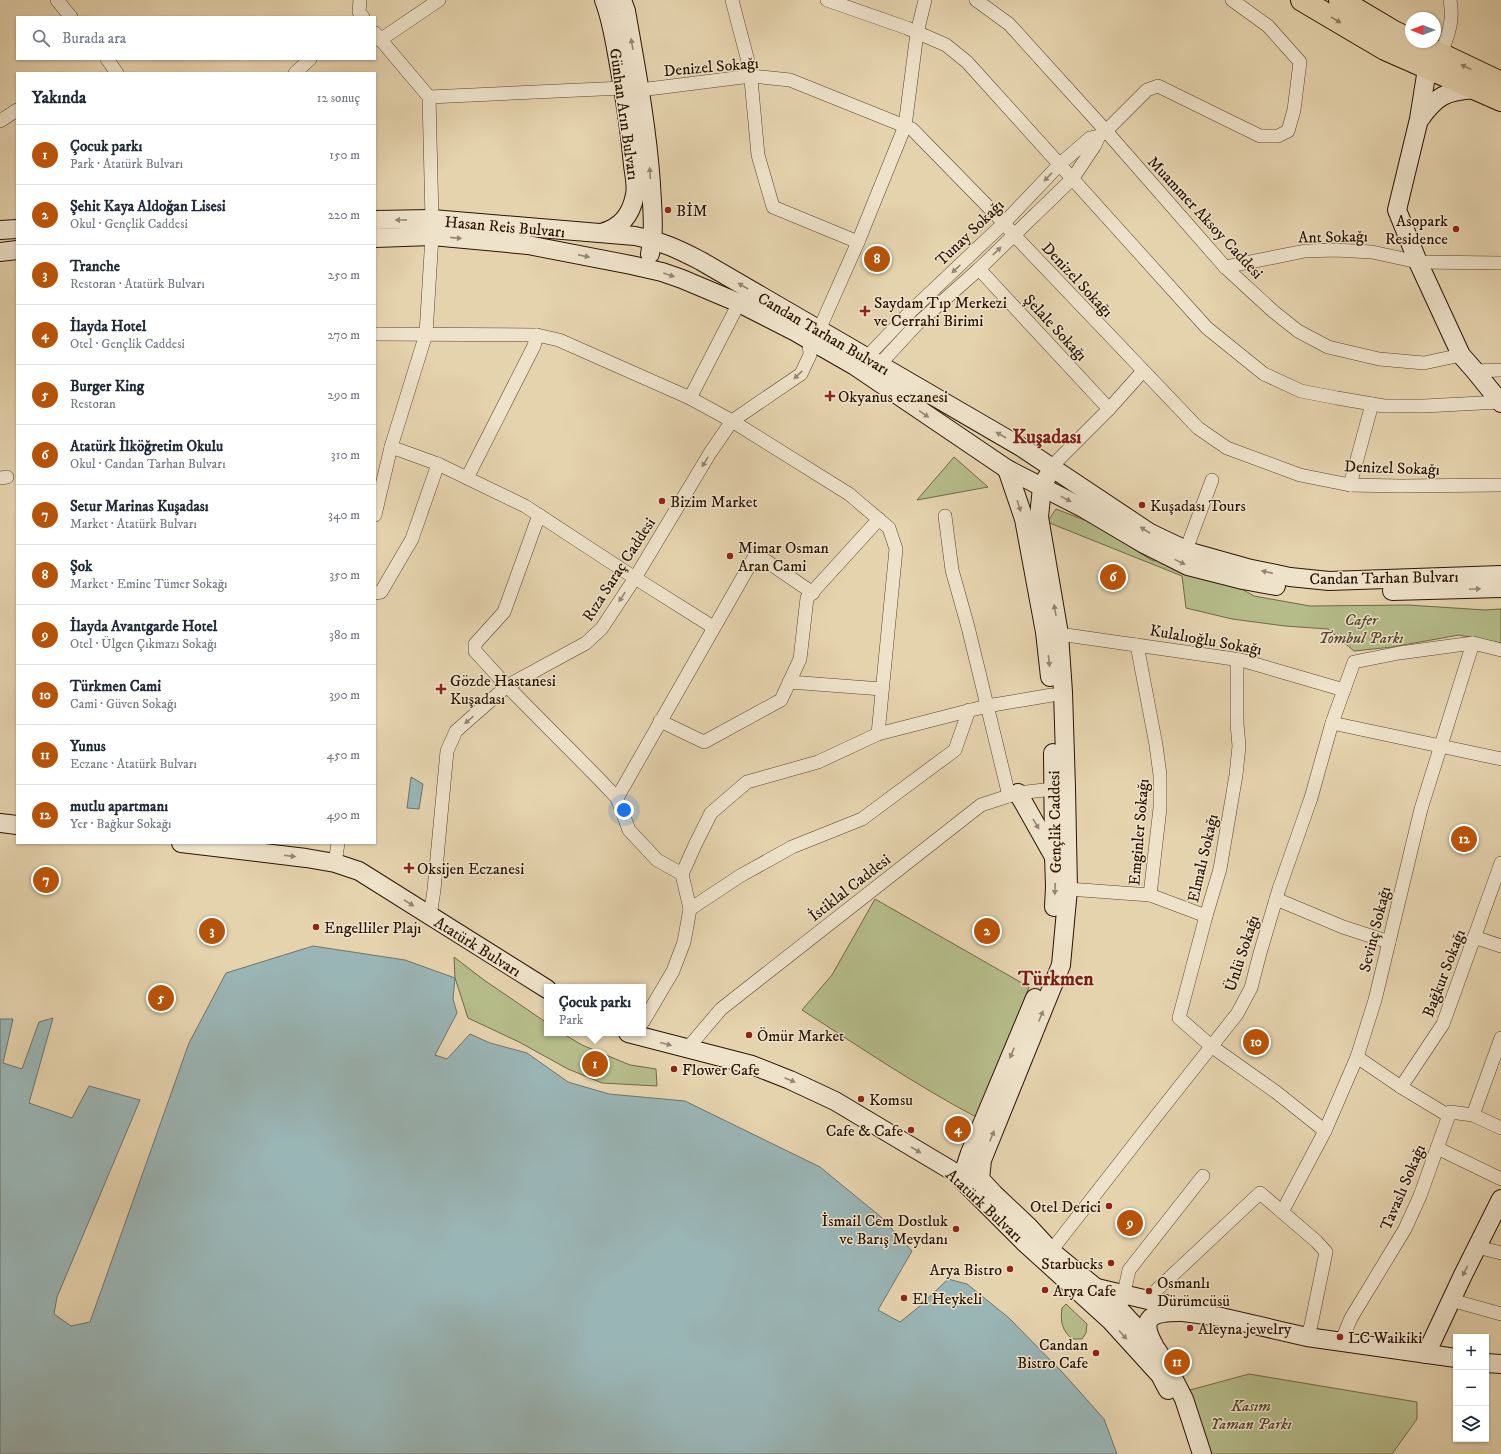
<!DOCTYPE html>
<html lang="tr">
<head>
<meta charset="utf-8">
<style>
	:root { --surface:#fff; --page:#f2f2f3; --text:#1f2937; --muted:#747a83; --line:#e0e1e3; --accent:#b45309 }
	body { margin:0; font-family:"IM FELL DW Pica",serif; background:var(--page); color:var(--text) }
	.controls { position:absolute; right:12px; bottom:12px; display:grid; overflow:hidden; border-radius:0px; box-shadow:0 1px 3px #0004 }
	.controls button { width:36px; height:36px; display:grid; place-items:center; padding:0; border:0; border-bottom:1px solid var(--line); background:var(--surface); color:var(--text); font:20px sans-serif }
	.compass { position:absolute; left:1405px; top:12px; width:36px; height:36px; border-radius:50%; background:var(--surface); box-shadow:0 1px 3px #0004; rotate:270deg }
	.you { position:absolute; left:624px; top:810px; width:14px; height:14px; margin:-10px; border:3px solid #fff; border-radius:50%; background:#1a73e8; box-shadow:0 0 0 6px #1a73e833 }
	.badge { display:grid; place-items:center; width:26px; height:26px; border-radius:50%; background:var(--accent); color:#fff; font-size:13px; font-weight:700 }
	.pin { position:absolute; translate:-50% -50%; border:2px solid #fff; box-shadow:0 1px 4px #0006 }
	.popup { position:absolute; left:544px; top:984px; width:102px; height:52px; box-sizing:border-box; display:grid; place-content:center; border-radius:0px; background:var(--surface); filter:drop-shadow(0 1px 3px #0005); font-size:13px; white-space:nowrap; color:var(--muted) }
	.popup b { font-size:15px; color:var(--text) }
	.popup::after { content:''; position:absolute; left:50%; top:100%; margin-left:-8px; border:8px solid transparent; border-top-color:var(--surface) }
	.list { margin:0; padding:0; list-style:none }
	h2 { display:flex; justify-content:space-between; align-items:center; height:52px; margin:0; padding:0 16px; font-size:17px }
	h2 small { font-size:13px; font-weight:400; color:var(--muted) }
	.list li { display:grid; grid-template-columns:26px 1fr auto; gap:12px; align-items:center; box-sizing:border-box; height:60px; padding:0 16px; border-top:1px solid var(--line) }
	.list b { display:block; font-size:15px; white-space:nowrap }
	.list p { margin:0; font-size:13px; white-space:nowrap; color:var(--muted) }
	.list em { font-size:13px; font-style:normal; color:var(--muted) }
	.icon { flex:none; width:22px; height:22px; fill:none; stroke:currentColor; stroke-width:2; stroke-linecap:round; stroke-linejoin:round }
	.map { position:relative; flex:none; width:1501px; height:1454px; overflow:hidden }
	.search { position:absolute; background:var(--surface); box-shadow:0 1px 3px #0004; left:16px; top:16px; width:360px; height:44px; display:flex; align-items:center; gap:10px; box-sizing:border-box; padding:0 14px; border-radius:0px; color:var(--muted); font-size:15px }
	.panel { position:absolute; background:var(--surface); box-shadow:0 1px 3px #0004; left:16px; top:72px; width:360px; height:772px; border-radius:0px }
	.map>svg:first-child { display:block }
	.green { fill:#b5bc8a; stroke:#706846 }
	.water { fill:#9ab5b5; stroke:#6d746d }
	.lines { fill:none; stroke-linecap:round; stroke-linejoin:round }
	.street-casing { stroke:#59432c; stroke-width:14 }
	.secondary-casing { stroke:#2a1301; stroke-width:20 }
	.highway-casing { stroke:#2a1301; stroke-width:24 }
	.street { stroke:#eee2ca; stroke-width:13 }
	.secondary { stroke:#eee2ca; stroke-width:18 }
	.highway { stroke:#e5d3ae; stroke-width:22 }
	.oneway { fill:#917d60 }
	.oneway2 { fill:#968570 }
	.poi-dot { fill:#8f2418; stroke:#eee2ca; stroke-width:1.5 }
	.labels { text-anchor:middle; stroke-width:3; stroke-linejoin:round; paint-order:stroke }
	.street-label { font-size:16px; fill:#2a1301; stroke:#eee2ca }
	.poi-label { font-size:16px; fill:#2a1301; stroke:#eee2ca; text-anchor:start }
	.park-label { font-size:16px; font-style:italic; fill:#54462a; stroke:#eee2ca }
	.district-label { font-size:20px; font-weight:bold; fill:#7a1f14; stroke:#eee2ca }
</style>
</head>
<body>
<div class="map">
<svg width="1501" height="1454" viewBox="0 0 1501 1454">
	<rect width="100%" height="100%" fill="#e5d3ae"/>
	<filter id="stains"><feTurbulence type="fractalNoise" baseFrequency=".005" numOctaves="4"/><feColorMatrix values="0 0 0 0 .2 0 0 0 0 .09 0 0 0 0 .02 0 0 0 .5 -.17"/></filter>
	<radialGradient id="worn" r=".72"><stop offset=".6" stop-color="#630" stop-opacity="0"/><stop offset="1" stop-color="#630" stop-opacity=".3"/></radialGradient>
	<g class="green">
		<path d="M954 457 988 487 917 500Z"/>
		<path d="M1056 509 1092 523 1153 561 1173 558 1214 573 1254 596 1310 606 1408 605 1485 610 1501 609V643L1459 635 1392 647 1354 651 1328 629 1285 626 1232 619 1186 608 1182 576 1047 522Z"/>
		<path d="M875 899 1029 987 978 1118C917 1086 860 1047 802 1010L832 975Z"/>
		<path d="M454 957 484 980 547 1023V1033H562L582 1045 630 1065 656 1069 657 1086 602 1083 568 1069 519 1042 468 1018 455 978Z"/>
		<path d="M1066 1304 1087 1324 1086 1333 1082 1339H1072C1062 1330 1060 1322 1062 1308Z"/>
		<path d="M1249 1374 1417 1402V1419L1392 1454H1208L1190 1390Z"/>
	</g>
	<g class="water">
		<path d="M411 777 423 784 419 809 407 808Z"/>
		<path d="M313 946 405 960 455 978 453 999 457 1013 435 1055 447 1059 470 1034 490 1043 527 1053 568 1082 609 1094 685 1101 820 1167 881 1217 912 1251 878 1310 900 1322 920 1306 948 1279 967 1284 1009 1318 1063 1373 1104 1419 1117 1454H0V1019H13L3 1063 22 1069 39 1022 53 1018 29 1103 72 1118 89 1086 140 1100 57 1297 54 1314 71 1326 90 1322 189 1043 226 973Z"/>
	</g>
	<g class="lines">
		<defs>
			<g id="street">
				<path d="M57 0 71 17"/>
				<path d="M360 0 359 12 363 17"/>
				<path d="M732 0 750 69 758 155 773 207 858 242"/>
				<path d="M827 0 907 28 946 45 967 62 1207 328 1264 374 1301 391 1337 398 1384 406H1424L1500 402"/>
				<path d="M976 0 1009 24 1106 131 1225 267 1274 312 1298 331 1328 347 1379 359 1424 363 1461 355"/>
				<path d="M375 33 429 97 432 219"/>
				<path d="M380 40 439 0"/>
				<path d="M1441 54C1448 34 1454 22 1450 0"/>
				<path d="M107 59 117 73"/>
				<path d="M295 73 310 59"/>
				<path d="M640 90 751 76 790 80 912 129 1004 223 1014 235 1198 428 1227 448 1300 475 1350 485 1401 486 1501 485"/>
				<path d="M429 97 623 88"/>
				<path d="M0 121 17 110"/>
				<path d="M1225 267 1305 251 1335 250 1372 252 1418 262 1501 263"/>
				<path d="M979 269 1109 409"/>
				<path d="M819 330 858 242 905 126 917 33 925 0"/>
				<path d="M375 334 537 335 559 340 690 398 732 421 849 494 889 528 896 549 878 734"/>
				<path d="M866 358 911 311 1004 223 1059 165 1090 138 1099 136 1106 131 1147 90 1158 86 1260 136H1278L1288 131 1294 110 1300 62 1268 26 1232 0"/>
				<path d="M879 365 917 324 979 269 1073 178 1095 145 1099 136"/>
				<path d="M1475 371 1501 370"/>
				<path d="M690 398 739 303"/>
				<path d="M391 447 438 464 525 506 635 578 713 627"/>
				<path d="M1051 467 1109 409 1143 371"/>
				<path d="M0 478 7 477"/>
				<path d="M467 478 534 346 537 335"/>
				<path d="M1350 485 1372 404"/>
				<path d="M375 515 391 447 426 334 432 236"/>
				<path d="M539 515 504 612 475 644V651L507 686 599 779 617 798 629 830 657 860 682 874"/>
				<path d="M945 516 952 570 968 627 1009 796"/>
				<path d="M1186 550 1212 480"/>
				<path d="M375 593 381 592 412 539 438 464"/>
				<path d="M1059 634 1241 660 1344 690"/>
				<path d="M1237 660V724L1239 746 1236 775 1220 869 1206 916 1179 1018 1211 1046 1276 1092 1325 1131"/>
				<path d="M789 682 882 689"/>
				<path d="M660 721 704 742 781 700 800 659 807 598 879 519"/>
				<path d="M1332 723 1501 759"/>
				<path d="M617 798 756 554 813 593"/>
				<path d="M335 863 338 843"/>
				<path d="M1068 889 1150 895 1160 808V775L1156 745 1137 645"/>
				<path d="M1150 895 1206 916"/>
				<path d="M1276 899 1343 927 1389 942"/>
				<path d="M690 909 740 876 792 847 862 819 955 750 969 710"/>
				<path d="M430 916 434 890 447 751 456 731 507 686 586 643 602 628 635 578 710 453 732 421 801 374 810 355 809 340"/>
				<path d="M1474 937 1501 946"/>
				<path d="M643 1022 673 971 684 942 690 909 682 874 696 843 711 813 747 782 818 762 878 734 987 706 1052 695"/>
				<path d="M687 1049 721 1009 981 805 1018 793 1053 789"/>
				<path d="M1357 1057 1401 1087 1449 1116"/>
				<path d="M1401 1087 1443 1024 1501 863"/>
				<path d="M1473 1115 1501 1038"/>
				<path d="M1437 1148 1501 1179"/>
				<path d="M1282 1212 1325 1131 1357 1057 1375 1000 1421 809 1473 643"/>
				<path d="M1477 1247 1501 1253"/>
				<path d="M1051 1251 1150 1124 1237 1014 1251 988 1260 953 1279 889 1311 798 1332 723 1354 662 1399 653 1473 643 1501 650"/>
				<path d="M1147 1299 1260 1193 1316 1241 1326 1252 1311 1325 1307 1337"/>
				<path d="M1451 1300 1501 1314"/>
				<path d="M1122 1302 1129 1270 1203 1176"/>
				<path d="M1341 1342 1351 1318 1405 1229 1420 1196 1450 1112 1473 1115 1501 1128"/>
			</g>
			<g id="secondary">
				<path d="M622 0 626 11C636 68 647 126 651 184 652 207 655 231 650 254"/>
				<path d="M1427 69 1419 119 1397 210 1418 262 1461 355 1475 371 1501 403"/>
				<path d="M1420 119C1436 96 1446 91 1474 89"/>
				<path d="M375 220 432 219 635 236C661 241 678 249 701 261L1021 447 1150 533 1190 552 1247 568 1290 577 1329 581 1501 575"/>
				<path d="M0 230 17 229"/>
				<path d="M601 233C621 228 631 215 635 195 637 186 634 174 633 165 630 131 625 98 619 65 615 43 612 21 604 0"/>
				<path d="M375 238 432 236 528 245 631 265 662 272 682 279 739 303 794 331 855 366 1007 469 1083 508 1144 544 1188 566 1243 580 1276 586"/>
				<path d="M0 252 17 250"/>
				<path d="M1007 469 1024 519 1045 632 1050 677"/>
				<path d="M1047 477 1042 487 1039 517 1059 634 1063 692 1066 788 1068 889 1061 965 982 1160 980 1179 994 1194 1029 1227 1051 1251 1095 1287 1120 1310 1157 1350 1167 1366 1184 1399 1202 1454"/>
				<path d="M1392 591 1501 588"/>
				<path d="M1053 753 1054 855 1055 887 1054 907"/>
				<path d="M1018 793 1053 855"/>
				<path d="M0 823 17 825"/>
				<path d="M181 843 306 858 335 863 359 871 547 989"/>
				<path d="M628 1033 752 1065 790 1080 835 1101 954 1172 1024 1242 1110 1320 1160 1375 1168 1390"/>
				<path d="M966 1184 963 1174 970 1153 1035 998"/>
				<path d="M1097 1288 1165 1304 1183 1312 1221 1317 1307 1337 1456 1358"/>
				<path d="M1154 1345C1138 1317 1153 1312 1179 1312"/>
				<path d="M1426 1354 1463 1275 1501 1199"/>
				<path d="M1486 1363 1501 1364"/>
			</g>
			<g id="highway">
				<path d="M1302 0 1385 49 1501 100"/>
				<path d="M1340 0 1394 32 1411 40"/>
				<path d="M1415 42 1501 83"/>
			</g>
		</defs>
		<use href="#street" class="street-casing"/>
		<use href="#secondary" class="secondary-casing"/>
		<use href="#highway" class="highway-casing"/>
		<use href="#street" class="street"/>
		<use href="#secondary" class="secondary"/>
		<use href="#highway" class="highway"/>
	</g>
	<defs><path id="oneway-solid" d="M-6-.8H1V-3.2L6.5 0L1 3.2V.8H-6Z"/></defs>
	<g class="oneway">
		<use href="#oneway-solid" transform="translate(1336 20) rotate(31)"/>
		<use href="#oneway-solid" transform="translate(1466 67) rotate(-154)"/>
	</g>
	<g class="oneway2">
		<use href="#oneway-solid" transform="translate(632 44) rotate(-100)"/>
		<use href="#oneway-solid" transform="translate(650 173) rotate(-94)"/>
		<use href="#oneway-solid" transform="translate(1048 177) rotate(133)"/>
		<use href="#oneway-solid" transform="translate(401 220) rotate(179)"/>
		<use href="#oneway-solid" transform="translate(456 238) rotate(5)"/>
		<use href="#oneway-solid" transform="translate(997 251) rotate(-44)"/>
		<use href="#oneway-solid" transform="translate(584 256) rotate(11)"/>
		<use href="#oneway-solid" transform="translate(956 269) rotate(137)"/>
		<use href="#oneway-solid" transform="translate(669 275) rotate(19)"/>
		<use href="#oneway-solid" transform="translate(743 286) rotate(-150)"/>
		<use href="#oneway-solid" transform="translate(798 375) rotate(136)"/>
		<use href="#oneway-solid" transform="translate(924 414) rotate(35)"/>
		<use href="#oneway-solid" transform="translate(1001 435) rotate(-150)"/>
		<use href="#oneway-solid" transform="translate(705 462) rotate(121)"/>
		<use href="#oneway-solid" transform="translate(1066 499) rotate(27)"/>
		<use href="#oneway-solid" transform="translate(1019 506) rotate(71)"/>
		<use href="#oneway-solid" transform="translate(1145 530) rotate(-147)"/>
		<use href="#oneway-solid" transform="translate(1180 562) rotate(26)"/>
		<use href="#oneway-solid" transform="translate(1267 572) rotate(-167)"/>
		<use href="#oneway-solid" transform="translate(1475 589) rotate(-2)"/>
		<use href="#oneway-solid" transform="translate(622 597) rotate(123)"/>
		<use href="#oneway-solid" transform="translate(1055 610) rotate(-100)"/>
		<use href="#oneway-solid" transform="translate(1049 661) rotate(84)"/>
		<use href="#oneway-solid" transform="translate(469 720) rotate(139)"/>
		<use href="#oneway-solid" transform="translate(1036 824) rotate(60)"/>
		<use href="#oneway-solid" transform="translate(290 856) rotate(7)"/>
		<use href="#oneway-solid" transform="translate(1055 889) rotate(92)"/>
		<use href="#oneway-solid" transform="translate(409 903) rotate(32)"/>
		<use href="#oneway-solid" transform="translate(1041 1016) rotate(-68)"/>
		<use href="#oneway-solid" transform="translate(666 1044) rotate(15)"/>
		<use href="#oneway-solid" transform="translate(1012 1053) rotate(113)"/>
		<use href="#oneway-solid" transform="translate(790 1080) rotate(23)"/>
		<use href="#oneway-solid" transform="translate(992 1136) rotate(-68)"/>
		<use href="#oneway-solid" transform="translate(916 1150) rotate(31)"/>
		<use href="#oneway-solid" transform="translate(1465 1271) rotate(116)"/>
		<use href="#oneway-solid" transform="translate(1123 1335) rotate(48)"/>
	</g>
	<g class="poi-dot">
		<circle cx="668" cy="210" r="4"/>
		<circle cx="1456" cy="229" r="4"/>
		<path d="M863 305h4v4h4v4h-4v4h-4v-4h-4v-4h4z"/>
		<path d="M828 390h4v4h4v4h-4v4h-4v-4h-4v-4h4z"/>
		<circle cx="662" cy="501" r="4"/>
		<circle cx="1142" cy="505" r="4"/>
		<circle cx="730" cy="556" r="4"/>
		<path d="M439 683h4v4h4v4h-4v4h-4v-4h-4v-4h4z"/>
		<path d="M407 862h4v4h4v4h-4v4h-4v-4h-4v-4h4z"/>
		<circle cx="316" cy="927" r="4"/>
		<circle cx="749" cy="1035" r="4"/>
		<circle cx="674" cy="1069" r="4"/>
		<circle cx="861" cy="1099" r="4"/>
		<circle cx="911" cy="1130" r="4"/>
		<circle cx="1109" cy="1206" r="4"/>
		<circle cx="956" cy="1229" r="4"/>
		<circle cx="1111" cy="1263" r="4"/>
		<circle cx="1010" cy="1269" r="4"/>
		<circle cx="1045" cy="1290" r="4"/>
		<circle cx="1149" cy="1291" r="4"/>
		<circle cx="904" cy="1298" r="4"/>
		<circle cx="1190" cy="1328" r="4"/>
		<circle cx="1340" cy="1337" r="4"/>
		<circle cx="1096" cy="1353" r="4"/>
	</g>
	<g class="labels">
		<g class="street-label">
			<text transform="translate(711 66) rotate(-5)" y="6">Denizel Sokağı</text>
			<text transform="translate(625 114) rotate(82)" y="6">Günhan Arın Bulvarı</text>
			<text transform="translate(1206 217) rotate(47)" y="6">Muammer Aksoy Caddesi</text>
			<text transform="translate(505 226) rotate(5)" y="6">Hasan Reis Bulvarı</text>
			<text transform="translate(969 232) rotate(-44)" y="6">Tunay Sokağı</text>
			<text transform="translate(1333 236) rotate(-1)" y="6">Ant Sokağı</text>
			<text transform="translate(1078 279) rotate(47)" y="6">Denizel Sokağı</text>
			<text transform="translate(1056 327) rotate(47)" y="6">Şelale Sokağı</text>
			<text transform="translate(824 333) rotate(30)" y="6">Candan Tarhan Bulvarı</text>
			<text transform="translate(1392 467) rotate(2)" y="6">Denizel Sokağı</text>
			<text transform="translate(618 569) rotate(-57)" y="6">Rıza Saraç Caddesi</text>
			<text transform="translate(1384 577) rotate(-1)" y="6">Candan Tarhan Bulvarı</text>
			<text transform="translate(1206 639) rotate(10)" y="6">Kulalıoğlu Sokağı</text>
			<text transform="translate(1054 822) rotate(-91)" y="6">Gençlik Caddesi</text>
			<text transform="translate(1138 832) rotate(-85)" y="6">Emginler Sokağı</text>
			<text transform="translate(1202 858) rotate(-77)" y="6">Elmalı Sokağı</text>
			<text transform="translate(849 887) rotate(-38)" y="6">İstiklal Caddesi</text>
			<text transform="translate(1374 929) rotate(-76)" y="6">Sevinç Sokağı</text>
			<text transform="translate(478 946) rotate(32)" y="6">Atatürk Bulvarı</text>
			<text transform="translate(1241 953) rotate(-72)" y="6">Ünlü Sokağı</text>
			<text transform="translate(1443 973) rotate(-69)" y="6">Bağkur Sokağı</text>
			<text transform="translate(1402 1187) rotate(-67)" y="6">Tavaslı Sokağı</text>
			<text transform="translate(985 1205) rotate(43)" y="6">Atatürk Bulvarı</text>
		</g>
		<g class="poi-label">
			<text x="676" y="216">BİM</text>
			<text x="1448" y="226" text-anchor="end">Asopark<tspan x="1448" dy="18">Residence</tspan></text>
			<text x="874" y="308">Saydam Tıp Merkezi<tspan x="874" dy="18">ve Cerrahi Birimi</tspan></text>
			<text x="838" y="402">Okyanus eczanesi</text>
			<text x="670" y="507">Bizim Market</text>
			<text x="1150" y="511">Kuşadası Tours</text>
			<text x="738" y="553">Mimar Osman<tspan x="738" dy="18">Aran Cami</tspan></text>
			<text x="450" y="686">Gözde Hastanesi<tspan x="450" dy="18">Kuşadası</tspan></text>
			<text x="417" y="874">Oksijen Eczanesi</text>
			<text x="324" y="933">Engelliler Plajı</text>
			<text x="757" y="1041">Ömür Market</text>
			<text x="682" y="1075">Flower Cafe</text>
			<text x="869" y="1105">Komsu</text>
			<text x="903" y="1136" text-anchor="end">Cafe &amp; Cafe</text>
			<text x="1101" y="1212" text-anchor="end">Otel Derici</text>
			<text x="948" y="1226" text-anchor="end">İsmail Cem Dostluk<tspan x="948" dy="18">ve Barış Meydanı</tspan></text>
			<text x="1103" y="1269" text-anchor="end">Starbucks</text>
			<text x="1002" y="1275" text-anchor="end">Arya Bistro</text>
			<text x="1157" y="1288">Osmanlı<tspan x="1157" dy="18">Dürümcüsü</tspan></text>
			<text x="1053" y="1296">Arya Cafe</text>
			<text x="912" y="1304">El Heykeli</text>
			<text x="1198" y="1334">Aleyna jewelry</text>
			<text x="1348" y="1343">LC Waikiki</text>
			<text x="1088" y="1350" text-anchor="end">Candan<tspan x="1088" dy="18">Bistro Cafe</tspan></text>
		</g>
		<g class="park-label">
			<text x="1361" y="625">Cafer<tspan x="1361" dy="18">Tombul Parkı</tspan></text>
			<text x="1251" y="1411">Kasım<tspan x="1251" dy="18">Yaman Parkı</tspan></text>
		</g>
		<g class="district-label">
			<text x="1047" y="443">Kuşadası</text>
			<text x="1056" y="985">Türkmen</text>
		</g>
	</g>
	<rect width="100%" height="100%" filter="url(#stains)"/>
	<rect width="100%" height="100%" fill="url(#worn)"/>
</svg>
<div class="controls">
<button>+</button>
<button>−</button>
<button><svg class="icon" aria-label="layers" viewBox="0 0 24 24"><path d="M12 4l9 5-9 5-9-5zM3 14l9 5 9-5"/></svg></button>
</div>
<svg class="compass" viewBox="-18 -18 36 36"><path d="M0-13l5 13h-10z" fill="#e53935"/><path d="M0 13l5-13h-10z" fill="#747a83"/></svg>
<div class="you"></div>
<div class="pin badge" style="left:595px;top:1064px">1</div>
<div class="popup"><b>Çocuk parkı</b>Park</div>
<div class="pin badge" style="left:987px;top:931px">2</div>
<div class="pin badge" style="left:212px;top:931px">3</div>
<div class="pin badge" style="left:958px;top:1129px">4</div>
<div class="pin badge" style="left:161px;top:998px">5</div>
<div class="pin badge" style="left:1113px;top:577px">6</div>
<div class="pin badge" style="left:46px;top:880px">7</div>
<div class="pin badge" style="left:877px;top:259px">8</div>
<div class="pin badge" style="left:1130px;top:1223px">9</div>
<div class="pin badge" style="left:1256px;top:1042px">10</div>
<div class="pin badge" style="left:1177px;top:1362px">11</div>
<div class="pin badge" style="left:1464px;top:839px">12</div>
<div class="search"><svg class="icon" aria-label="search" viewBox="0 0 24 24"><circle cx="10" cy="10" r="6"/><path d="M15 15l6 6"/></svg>Burada ara</div>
<section class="panel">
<h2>Yakında<small>12 sonuç</small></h2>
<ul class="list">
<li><span class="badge">1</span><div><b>Çocuk parkı</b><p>Park · Atatürk Bulvarı</p></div><em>150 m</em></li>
<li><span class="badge">2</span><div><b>Şehit Kaya Aldoğan Lisesi</b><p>Okul · Gençlik Caddesi</p></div><em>220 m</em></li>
<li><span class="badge">3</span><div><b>Tranche</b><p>Restoran · Atatürk Bulvarı</p></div><em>250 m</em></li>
<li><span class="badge">4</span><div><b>İlayda Hotel</b><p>Otel · Gençlik Caddesi</p></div><em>270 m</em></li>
<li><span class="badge">5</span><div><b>Burger King</b><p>Restoran</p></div><em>290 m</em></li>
<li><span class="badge">6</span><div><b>Atatürk İlköğretim Okulu</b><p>Okul · Candan Tarhan Bulvarı</p></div><em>310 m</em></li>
<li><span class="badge">7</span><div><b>Setur Marinas Kuşadası</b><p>Market · Atatürk Bulvarı</p></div><em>340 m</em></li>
<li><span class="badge">8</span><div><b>Şok</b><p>Market · Emine Tümer Sokağı</p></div><em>350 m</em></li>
<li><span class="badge">9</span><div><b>İlayda Avantgarde Hotel</b><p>Otel · Ülgen Çıkmazı Sokağı</p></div><em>380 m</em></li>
<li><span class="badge">10</span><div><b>Türkmen Cami</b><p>Cami · Güven Sokağı</p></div><em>390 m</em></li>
<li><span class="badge">11</span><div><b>Yunus</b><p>Eczane · Atatürk Bulvarı</p></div><em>450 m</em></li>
<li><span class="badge">12</span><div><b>mutlu apartmanı</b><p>Yer · Bağkur Sokağı</p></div><em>490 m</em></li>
</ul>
</section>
</div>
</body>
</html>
